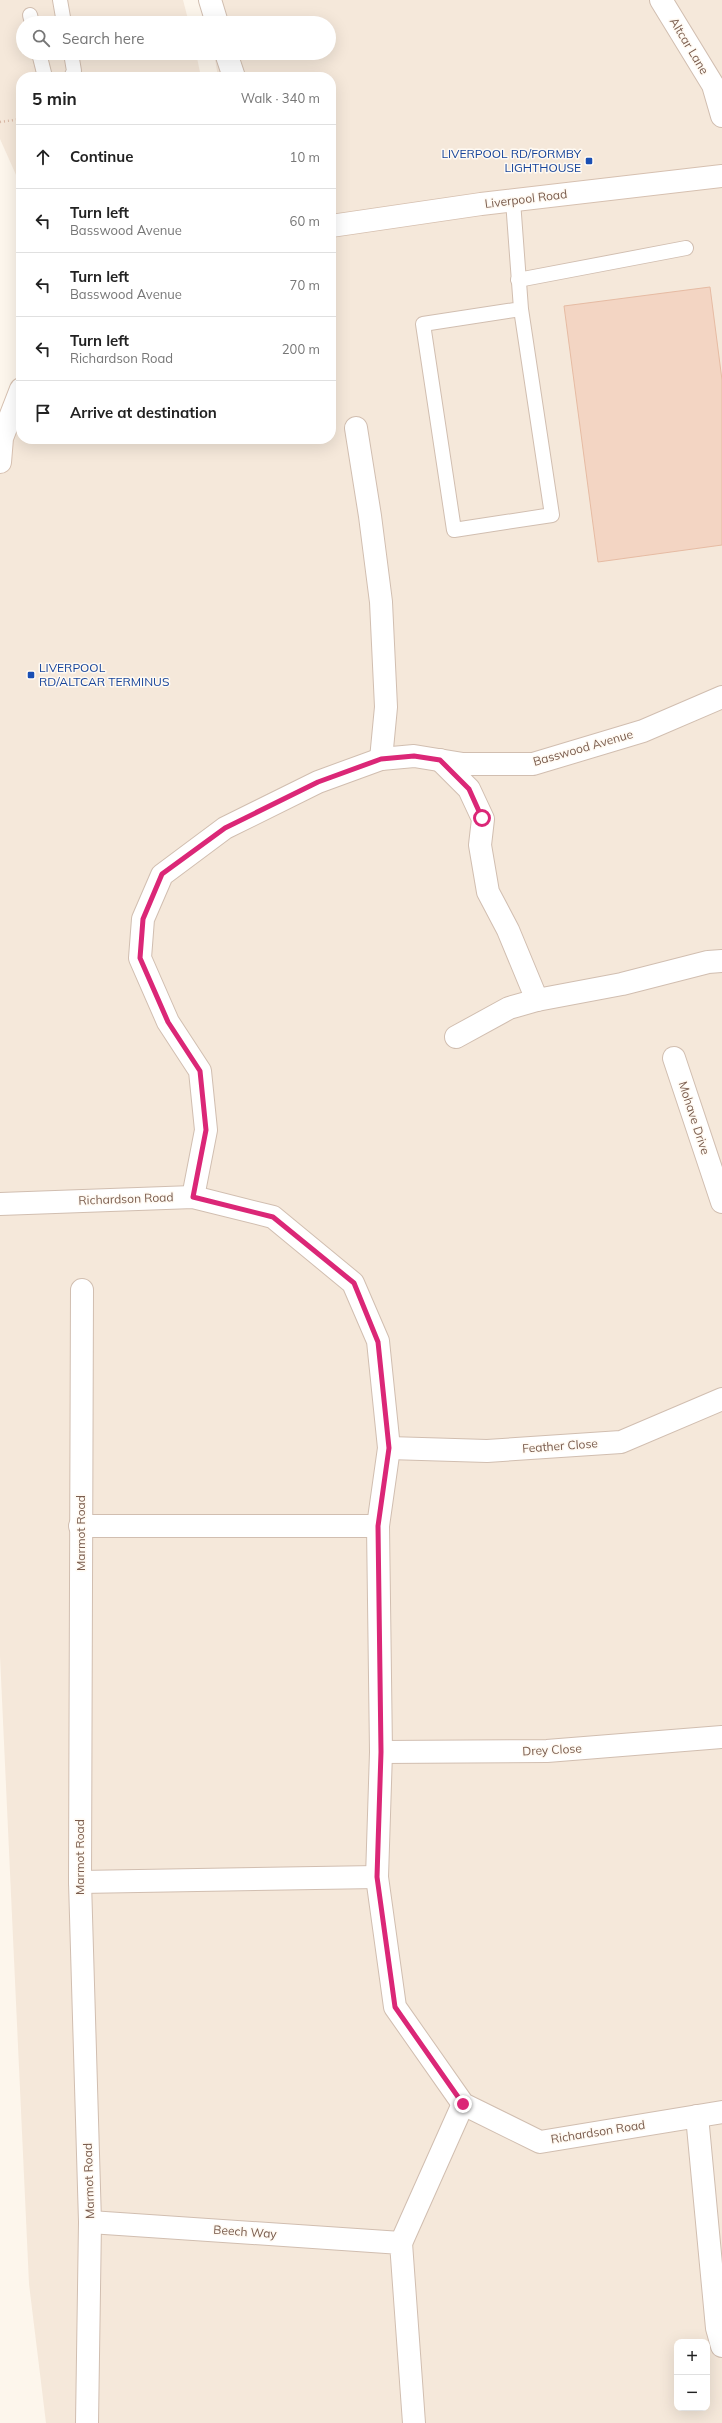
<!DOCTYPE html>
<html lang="en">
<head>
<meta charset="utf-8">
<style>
	:root { --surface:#fff; --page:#f6f6f6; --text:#222; --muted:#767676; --line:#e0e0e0 }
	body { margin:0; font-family:Mulish,sans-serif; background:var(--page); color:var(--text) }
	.controls { position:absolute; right:12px; bottom:12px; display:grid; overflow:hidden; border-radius:8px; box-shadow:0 4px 16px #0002 }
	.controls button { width:36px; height:36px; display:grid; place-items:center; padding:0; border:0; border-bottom:1px solid var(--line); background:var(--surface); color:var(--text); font:20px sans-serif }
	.stop { position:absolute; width:12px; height:12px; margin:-9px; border:3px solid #db2777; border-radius:50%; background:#fff }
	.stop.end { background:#db2777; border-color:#fff; box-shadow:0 1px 4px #0008 }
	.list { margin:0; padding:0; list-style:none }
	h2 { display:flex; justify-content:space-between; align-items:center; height:52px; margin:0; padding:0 16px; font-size:17px }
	h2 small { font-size:13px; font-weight:400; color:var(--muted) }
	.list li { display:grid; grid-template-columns:26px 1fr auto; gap:12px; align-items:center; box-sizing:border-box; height:64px; padding:0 16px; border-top:1px solid var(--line) }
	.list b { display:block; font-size:15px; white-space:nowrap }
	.list p { margin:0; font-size:13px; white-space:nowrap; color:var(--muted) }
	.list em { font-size:13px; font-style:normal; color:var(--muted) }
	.icon { flex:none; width:22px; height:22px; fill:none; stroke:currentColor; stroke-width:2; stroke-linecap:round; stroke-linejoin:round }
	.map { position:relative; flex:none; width:722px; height:2423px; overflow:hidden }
	.search { position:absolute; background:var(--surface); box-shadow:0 4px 16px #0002; left:16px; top:16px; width:320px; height:44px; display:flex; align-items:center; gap:10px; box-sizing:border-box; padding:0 14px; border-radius:22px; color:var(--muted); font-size:15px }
	.panel { position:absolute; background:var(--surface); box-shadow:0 4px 16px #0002; left:16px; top:72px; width:320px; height:372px; border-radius:16px }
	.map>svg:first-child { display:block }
	.residential { fill:#f5e8da; fill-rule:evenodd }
	.building { fill:#f3d5c3; stroke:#e6bba3 }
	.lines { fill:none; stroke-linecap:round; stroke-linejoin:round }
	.service-casing { stroke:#d1beb0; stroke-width:16 }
	.minor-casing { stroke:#d1beb0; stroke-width:24 }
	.secondary-casing { stroke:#d6c0b0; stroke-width:24 }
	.path { stroke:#d9b8a5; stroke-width:2.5; stroke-dasharray:1 3; stroke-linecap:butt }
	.service { stroke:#fff; stroke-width:14 }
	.minor { stroke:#fff; stroke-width:22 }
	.secondary { stroke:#fff; stroke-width:22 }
	.route { stroke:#db2777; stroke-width:5 }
	.transit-dot { fill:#1a4fb4; stroke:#fffaf3; stroke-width:1.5 }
	.labels { text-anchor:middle; stroke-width:3; stroke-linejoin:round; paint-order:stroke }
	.street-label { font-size:12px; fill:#7a5c4d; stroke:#fffaf3 }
	.transit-label { font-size:12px; fill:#164399; stroke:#fffaf3; text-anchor:end }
</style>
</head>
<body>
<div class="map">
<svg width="722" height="2423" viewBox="0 0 722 2423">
	<rect width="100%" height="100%" fill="#fdf6ec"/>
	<g class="residential">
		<path d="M0 0H183L189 23H23V53H196L201 77H21V186L0 139Z"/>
		<path d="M205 0H722V2423H46L29 2284 0 1656V462L21 389V439H331V77H218L214 53H329V23H209ZM677 2342H707V2408H677Z"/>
	</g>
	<path class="building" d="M710 287 722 380V545L598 562 564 306Z"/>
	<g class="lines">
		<defs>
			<g id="service">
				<path d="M60 0 64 23"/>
				<path d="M30 15 32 23"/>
				<path d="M39 53 45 77"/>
				<path d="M71 53 74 71 71 77"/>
				<path d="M513 201 521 309 552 515 454 530 423 324 521 309"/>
				<path d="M518 280 686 248"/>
			</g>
			<g id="minor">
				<path d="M210 0 217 23"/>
				<path d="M661 0 713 85 722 116"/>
				<path d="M226 53 234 77"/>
				<path d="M356 428 370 516 381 602 386 707 381 759"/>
				<path d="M440 760 469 789 483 819 480 845 488 892 508 930 537 1000 509 1008 456 1037"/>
				<path d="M537 1000 622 984 708 962 722 961"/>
				<path d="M674 1058 722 1202"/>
				<path d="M193 1197 206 1130 200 1071 168 1022 140 958 143 919 162 875 225 828 318 782 381 759 414 756 463 764H533L643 731 722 697"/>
				<path d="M0 1204 193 1197 273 1217 353 1283 378 1341 389 1448 378 1526 381 1752 377 1877 395 2007 463 2104 540 2142 722 2112"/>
				<path d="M82 1290 80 1882 90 2222 87 2423"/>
				<path d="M389 1448 487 1451 621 1442 722 1399"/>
				<path d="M80 1526H378"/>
				<path d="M381 1752 547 1751 722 1737"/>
				<path d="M80 1882 377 1877"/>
				<path d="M697 2116 717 2328 722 2346"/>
				<path d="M90 2222 401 2243 414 2423"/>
				<path d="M401 2243 463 2104"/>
			</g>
			<g id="secondary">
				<path d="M331 226 481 204 722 176"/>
				<path d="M0 462 2 438 21 389"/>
			</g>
		</defs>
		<use href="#service" class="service-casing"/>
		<use href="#minor" class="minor-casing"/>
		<use href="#secondary" class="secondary-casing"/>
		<path class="path" d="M0 122 21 119"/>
		<use href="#service" class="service"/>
		<use href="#minor" class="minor"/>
		<use href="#secondary" class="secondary"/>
	</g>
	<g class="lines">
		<path class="route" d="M463 2104 395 2007 377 1877 381 1752 378 1526 389 1448 378 1342 354 1283 273 1217 193 1197 206 1130 200 1071 168 1022 140 958 143 919 162 874 225 828 318 782 381 759 414 756 440 760 469 789 482 818"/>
	</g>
	<g class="transit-dot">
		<rect x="585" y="157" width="8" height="8" rx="2"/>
		<rect x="27" y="671" width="8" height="8" rx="2"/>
	</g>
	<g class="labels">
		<g class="street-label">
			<text transform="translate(689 46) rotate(59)" y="4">Altcar Lane</text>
			<text transform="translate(526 199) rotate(-7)" y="4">Liverpool Road</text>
			<text transform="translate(583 748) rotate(-16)" y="4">Basswood Avenue</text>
			<text transform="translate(694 1118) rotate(72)" y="4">Mohave Drive</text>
			<text transform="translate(126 1199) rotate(-2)" y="4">Richardson Road</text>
			<text transform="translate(560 1446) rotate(-4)" y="4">Feather Close</text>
			<text transform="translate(81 1533) rotate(-90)" y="4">Marmot Road</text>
			<text transform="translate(552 1750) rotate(-3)" y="4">Drey Close</text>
			<text transform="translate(80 1857) rotate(-90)" y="4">Marmot Road</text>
			<text transform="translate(598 2132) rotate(-9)" y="4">Richardson Road</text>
			<text transform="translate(89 2181) rotate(-92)" y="4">Marmot Road</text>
			<text transform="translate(245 2232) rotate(4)" y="4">Beech Way</text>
		</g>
		<g class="transit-label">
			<text x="581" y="158">LIVERPOOL RD/FORMBY<tspan x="581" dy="14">LIGHTHOUSE</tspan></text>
			<text x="39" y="672" text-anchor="start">LIVERPOOL<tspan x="39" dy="14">RD/ALTCAR TERMINUS</tspan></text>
		</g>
	</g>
</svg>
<div class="controls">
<button>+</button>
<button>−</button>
</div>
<div class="stop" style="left:482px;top:818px"></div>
<div class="stop end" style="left:463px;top:2104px"></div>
<div class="search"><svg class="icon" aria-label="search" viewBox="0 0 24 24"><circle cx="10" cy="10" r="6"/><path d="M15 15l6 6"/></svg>Search here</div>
<section class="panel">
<h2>5 min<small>Walk · 340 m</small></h2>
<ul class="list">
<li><svg class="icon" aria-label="ahead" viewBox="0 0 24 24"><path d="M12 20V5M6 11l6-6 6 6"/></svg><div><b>Continue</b></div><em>10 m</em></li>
<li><svg class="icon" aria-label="left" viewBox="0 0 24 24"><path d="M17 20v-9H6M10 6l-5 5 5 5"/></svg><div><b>Turn left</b><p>Basswood Avenue</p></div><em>60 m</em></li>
<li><svg class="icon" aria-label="left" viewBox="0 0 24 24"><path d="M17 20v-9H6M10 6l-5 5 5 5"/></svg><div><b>Turn left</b><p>Basswood Avenue</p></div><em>70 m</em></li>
<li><svg class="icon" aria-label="left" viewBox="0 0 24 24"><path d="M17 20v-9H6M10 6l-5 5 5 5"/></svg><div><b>Turn left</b><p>Richardson Road</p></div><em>200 m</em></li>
<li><svg class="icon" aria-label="arrive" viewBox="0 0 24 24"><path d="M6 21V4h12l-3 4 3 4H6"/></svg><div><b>Arrive at destination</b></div></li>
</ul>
</section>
</div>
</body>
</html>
